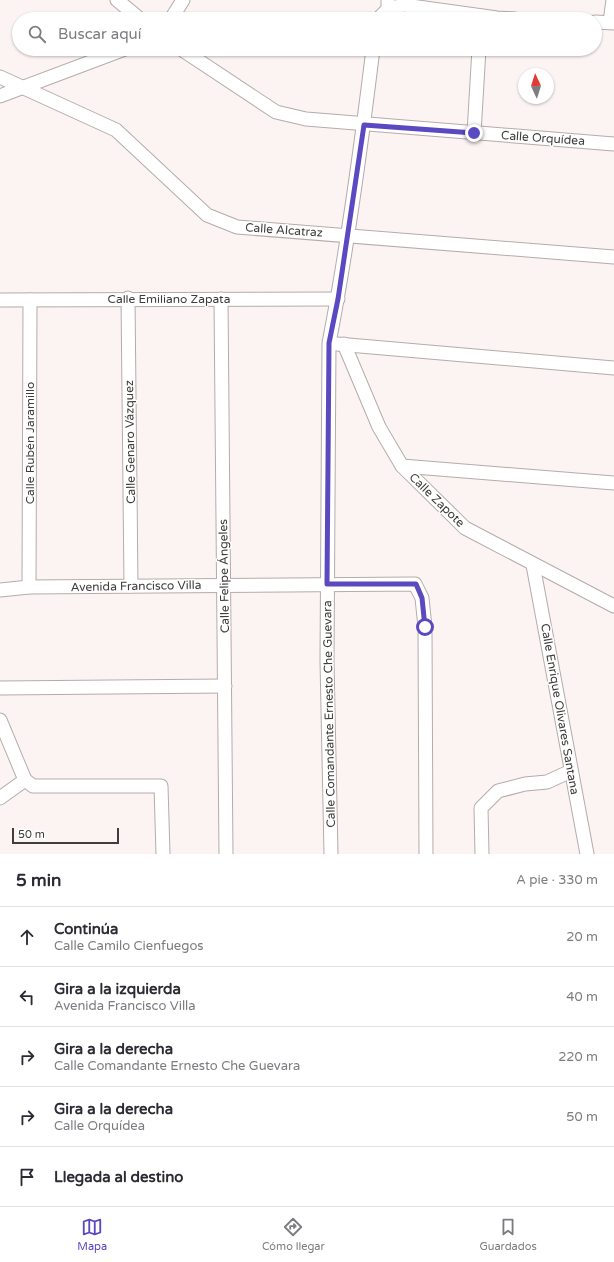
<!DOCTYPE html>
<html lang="es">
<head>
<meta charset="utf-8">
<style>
	:root { --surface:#fff; --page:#f7f7f7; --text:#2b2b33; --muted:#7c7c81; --line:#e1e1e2; --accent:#5b49c1 }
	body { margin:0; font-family:"Varela Round",sans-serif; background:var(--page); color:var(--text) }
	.compass { position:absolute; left:518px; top:68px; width:36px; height:36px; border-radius:50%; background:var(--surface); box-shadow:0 1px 3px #0004; rotate:356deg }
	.scale { position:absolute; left:12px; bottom:10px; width:107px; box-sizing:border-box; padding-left:4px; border:2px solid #3f3c3b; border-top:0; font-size:11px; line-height:14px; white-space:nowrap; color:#3f3c3b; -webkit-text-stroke:3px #fff; paint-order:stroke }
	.stop { position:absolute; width:12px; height:12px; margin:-9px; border:3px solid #5b49c1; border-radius:50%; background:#fff }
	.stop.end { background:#5b49c1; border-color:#fff; box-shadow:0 1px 4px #0008 }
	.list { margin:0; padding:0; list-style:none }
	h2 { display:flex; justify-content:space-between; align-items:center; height:52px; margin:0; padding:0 16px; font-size:17px }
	h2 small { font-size:13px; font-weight:400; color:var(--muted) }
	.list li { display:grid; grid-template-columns:26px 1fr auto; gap:12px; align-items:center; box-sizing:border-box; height:60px; padding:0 16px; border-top:1px solid var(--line) }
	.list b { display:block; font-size:15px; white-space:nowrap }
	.list p { margin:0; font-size:13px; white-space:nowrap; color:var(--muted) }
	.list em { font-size:13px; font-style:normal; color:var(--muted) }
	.icon { flex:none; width:22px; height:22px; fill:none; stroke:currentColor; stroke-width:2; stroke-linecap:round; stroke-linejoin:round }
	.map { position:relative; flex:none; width:614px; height:854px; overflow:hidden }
	.search { position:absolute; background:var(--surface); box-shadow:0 1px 3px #0004; left:12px; right:12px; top:12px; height:44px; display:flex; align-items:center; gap:10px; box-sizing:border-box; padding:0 14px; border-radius:22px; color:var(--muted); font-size:15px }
	.sheet { height:352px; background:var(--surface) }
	nav { display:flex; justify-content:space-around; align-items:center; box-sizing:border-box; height:56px; border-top:1px solid var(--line); background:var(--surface); font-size:11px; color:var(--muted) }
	nav a { display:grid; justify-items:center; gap:2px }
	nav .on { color:var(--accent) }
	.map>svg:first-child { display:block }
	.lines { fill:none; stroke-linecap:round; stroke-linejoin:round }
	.street-casing { stroke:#b4acab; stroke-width:15 }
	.street { stroke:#fff; stroke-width:13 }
	.route { stroke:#5b49c1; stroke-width:5 }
	.labels { text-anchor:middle; stroke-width:3; stroke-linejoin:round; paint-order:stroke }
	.street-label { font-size:12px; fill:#3f3c3b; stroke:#fff }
</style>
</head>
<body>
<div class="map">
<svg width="614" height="854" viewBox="0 0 614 854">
	<rect width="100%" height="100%" fill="#fcf3f3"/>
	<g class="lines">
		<defs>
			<g id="street">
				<path d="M117 0 140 19"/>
				<path d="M388 9 404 5 497 18 515 19"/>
				<path d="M171 19 183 0"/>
				<path d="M378 19 388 9V1"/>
				<path d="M595 22 614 23"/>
				<path d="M610 22 613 0"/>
				<path d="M181 49 276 112 306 119 614 144"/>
				<path d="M0 77 116 130 207 215 237 227 614 257"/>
				<path d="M0 96 125 49"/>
				<path d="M474 133 479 49"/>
				<path d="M128 298 131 586"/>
				<path d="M221 299 226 854"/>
				<path d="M0 300 338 299"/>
				<path d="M337 344 614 368"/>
				<path d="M344 344 379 427 402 466 465 528 614 606"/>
				<path d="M402 466 614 483"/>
				<path d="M533 565 587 854"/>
				<path d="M29 587 30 300"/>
				<path d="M0 590 29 587 415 584 422 598 425 627 426 854"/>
				<path d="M0 688 225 686"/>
				<path d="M0 720 25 780"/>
				<path d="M25 780 33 786H161L163 854"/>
				<path d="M0 798 25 780"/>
				<path d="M331 854 327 661 329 343C348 246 361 147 373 49"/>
				<path d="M482 854 481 808 498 791 525 784 547 782 571 771"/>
			</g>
		</defs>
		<use href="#street" class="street-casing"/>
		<use href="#street" class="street"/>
	</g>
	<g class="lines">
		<path class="route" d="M425 627 422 598 416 584H327L329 343 338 299 364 125 474 133"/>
	</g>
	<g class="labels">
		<g class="street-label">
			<text transform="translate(543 138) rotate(4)" y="4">Calle Orquídea</text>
			<text transform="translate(284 230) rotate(4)" y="4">Calle Alcatraz</text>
			<text x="169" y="303">Calle Emiliano Zapata</text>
			<text transform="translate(130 442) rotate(-91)" y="4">Calle Genaro Vázquez</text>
			<text transform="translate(30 443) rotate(-90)" y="4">Calle Rubén Jaramillo</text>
			<text transform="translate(437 500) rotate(44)" y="4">Calle Zapote</text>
			<text transform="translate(224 576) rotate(-91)" y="4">Calle Felipe Ángeles</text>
			<text transform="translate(136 586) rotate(-1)" y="4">Avenida Francisco Villa</text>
			<text transform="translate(560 709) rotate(80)" y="4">Calle Enrique Olivares Santana</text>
			<text transform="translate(329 714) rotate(-91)" y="4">Calle Comandante Ernesto Che Guevara</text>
		</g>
	</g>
</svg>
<svg class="compass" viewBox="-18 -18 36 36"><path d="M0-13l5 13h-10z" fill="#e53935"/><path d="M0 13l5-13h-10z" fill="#7c7c81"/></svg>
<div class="scale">50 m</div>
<div class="stop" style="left:425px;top:627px"></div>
<div class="stop end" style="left:474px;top:133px"></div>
<div class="search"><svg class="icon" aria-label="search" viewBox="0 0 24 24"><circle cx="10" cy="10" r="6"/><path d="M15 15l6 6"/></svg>Buscar aquí</div>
</div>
<section class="sheet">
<h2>5 min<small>A pie · 330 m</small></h2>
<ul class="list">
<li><svg class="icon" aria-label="ahead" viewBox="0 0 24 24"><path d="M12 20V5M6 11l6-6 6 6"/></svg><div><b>Continúa</b><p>Calle Camilo Cienfuegos</p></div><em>20 m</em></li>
<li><svg class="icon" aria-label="left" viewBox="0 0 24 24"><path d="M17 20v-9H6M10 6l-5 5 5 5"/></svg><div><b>Gira a la izquierda</b><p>Avenida Francisco Villa</p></div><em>40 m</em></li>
<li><svg class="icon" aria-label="right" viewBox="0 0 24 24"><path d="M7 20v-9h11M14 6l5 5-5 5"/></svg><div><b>Gira a la derecha</b><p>Calle Comandante Ernesto Che Guevara</p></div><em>220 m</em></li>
<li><svg class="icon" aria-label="right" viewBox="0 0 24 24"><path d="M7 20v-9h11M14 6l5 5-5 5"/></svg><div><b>Gira a la derecha</b><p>Calle Orquídea</p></div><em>50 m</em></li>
<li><svg class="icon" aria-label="arrive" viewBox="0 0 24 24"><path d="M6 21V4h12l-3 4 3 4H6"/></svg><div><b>Llegada al destino</b></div></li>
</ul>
</section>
<nav>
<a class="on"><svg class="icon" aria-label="map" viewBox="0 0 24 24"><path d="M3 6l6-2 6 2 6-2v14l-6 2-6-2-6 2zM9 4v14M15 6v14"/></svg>Mapa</a>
<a><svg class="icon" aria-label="directions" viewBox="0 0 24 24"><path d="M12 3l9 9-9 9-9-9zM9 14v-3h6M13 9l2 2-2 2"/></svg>Cómo llegar</a>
<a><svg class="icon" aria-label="saved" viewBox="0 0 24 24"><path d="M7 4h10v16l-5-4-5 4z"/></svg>Guardados</a>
</nav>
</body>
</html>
